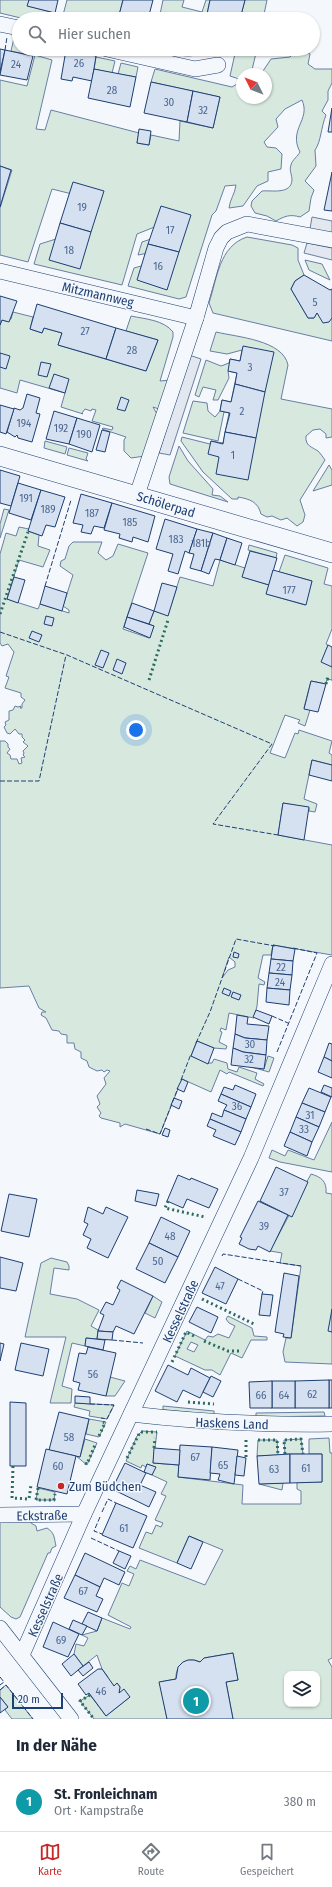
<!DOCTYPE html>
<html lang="de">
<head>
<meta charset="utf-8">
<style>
	:root { --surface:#fff; --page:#f2f2f3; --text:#1f2937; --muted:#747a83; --line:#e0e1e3; --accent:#c62828 }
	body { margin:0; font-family:"Fira Sans Condensed",sans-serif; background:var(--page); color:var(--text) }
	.controls { position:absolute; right:12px; bottom:12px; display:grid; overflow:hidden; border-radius:8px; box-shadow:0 1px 3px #0004 }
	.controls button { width:36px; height:36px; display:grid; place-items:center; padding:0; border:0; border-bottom:1px solid var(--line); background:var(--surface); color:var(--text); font:20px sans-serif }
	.compass { position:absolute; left:236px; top:68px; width:36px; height:36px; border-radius:50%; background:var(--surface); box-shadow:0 1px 3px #0004; rotate:312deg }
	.scale { position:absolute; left:12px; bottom:10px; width:51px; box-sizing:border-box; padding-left:4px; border:2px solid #1d3f73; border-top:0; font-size:11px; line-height:14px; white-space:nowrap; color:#1d3f73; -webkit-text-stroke:3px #f4f7fb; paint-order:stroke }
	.you { position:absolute; left:136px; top:730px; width:14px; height:14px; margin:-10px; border:3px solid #fff; border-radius:50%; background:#1a73e8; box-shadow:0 0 0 6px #1a73e833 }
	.badge { display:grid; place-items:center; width:26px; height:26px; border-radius:50%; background:var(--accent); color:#fff; font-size:13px; font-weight:700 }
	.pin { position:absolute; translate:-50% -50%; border:2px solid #fff; box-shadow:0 1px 4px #0006 }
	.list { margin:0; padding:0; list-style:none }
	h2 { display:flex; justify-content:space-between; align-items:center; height:52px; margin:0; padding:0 16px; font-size:17px }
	h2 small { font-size:13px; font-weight:400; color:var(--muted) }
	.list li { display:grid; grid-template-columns:26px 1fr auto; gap:12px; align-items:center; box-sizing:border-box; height:60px; padding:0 16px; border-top:1px solid var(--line) }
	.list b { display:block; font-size:15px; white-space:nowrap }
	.list p { margin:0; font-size:13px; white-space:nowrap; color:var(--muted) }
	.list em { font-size:13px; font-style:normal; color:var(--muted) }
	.icon { flex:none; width:22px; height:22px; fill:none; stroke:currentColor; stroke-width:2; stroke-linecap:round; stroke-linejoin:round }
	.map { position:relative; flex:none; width:332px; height:1719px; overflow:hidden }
	.search { position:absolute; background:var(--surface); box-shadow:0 1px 3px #0004; left:12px; right:12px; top:12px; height:44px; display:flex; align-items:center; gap:10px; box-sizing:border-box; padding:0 14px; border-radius:22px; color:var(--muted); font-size:15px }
	.sheet { height:112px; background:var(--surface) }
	nav { display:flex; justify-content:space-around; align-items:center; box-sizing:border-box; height:56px; border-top:1px solid var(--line); background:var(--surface); font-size:11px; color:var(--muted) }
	nav a { display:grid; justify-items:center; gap:2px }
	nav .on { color:var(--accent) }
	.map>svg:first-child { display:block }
	.green { fill:#d7e8df; stroke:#687fa3; fill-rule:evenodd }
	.parking { fill:#e3e8f0; stroke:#687fa3 }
	.building { fill:#d5e0f0; stroke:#1d3f73 }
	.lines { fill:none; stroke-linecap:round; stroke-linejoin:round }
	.minor-casing { stroke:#1d3f73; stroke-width:16 }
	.tertiary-casing { stroke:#1d3f73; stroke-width:20 }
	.minor { stroke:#f4f7fb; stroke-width:15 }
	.tertiary { stroke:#f4f7fb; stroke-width:19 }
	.hedge { stroke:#2c6c60; stroke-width:3; stroke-dasharray:2 3; stroke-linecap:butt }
	.fence { stroke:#1d3f73; stroke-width:1; stroke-dasharray:5 2; stroke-linecap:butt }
	.poi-dot { fill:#c62828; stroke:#f4f7fb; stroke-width:1.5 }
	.labels { text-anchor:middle; stroke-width:3; stroke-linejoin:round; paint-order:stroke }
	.number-label { font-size:11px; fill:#4b6792 }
	.street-label { font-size:13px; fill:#1d3f73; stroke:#f4f7fb }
	.poi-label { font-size:13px; fill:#1d3f73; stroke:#f4f7fb; text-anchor:start }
</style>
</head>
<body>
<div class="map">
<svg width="332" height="1719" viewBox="0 0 332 1719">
	<rect width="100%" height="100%" fill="#f4f7fb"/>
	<g class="green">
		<path d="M0 0H29L28 6 63 15 67 0H123L118 19H25L0 13Z"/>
		<path d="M163 0H184L182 7 202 12 206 0H210L206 19H148L149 17 159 19Z"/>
		<path d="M245 0H267L263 19H240Z"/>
		<path d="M14 38 19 39V49H34L33 56 11 51Z"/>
		<path d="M158 49H202C194 63 171 52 158 49Z"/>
		<path d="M236 49H257L251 74H242V80L230 76Z"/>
		<path d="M304 50 310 54 308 64 315 69H332V83L328 91V100L322 111 326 115C321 127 321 142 315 150L316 166 305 181 314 190 311 198 309 211 300 217C290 214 285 216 276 221L267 216 255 213 251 206 252 201 262 191C271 190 291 195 292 180 292 175 289 170 291 165 292 160 298 156 300 152 288 129 311 120 302 100L285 109 276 119 278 127 264 142 267 147 276 148 282 154 281 169 268 172V181L257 186 243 206 229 208C230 199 235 194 236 185L225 186 216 211 212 215 186 297 179 299 128 286 134 268 145 265 148 253 138 255 142 242 154 238 157 226 137 234 122 285 34 264 40 244 56 239 72 194 52 189 28 262 0 255V208L12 170 0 166V80L27 86 35 55 52 60 36 129 45 130 51 110 139 133 137 143 149 145 151 135 179 141 180 121 213 128 220 97 151 82 155 69 232 87 242 81V98H266V74H261L271 59 290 57 296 51Z"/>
		<path d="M96 57 115 61 112 73 94 69Z"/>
		<path d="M121 63 138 67 136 77 118 74Z"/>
		<path d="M247 237 292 245 298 248V260L304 275 295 281 291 289 308 318H314L317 313 332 318V341L213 313 209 303C217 279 219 246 247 237Z"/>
		<path d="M305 260 322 264 330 280 309 270Z"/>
		<path d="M13 312 33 317 30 329 42 333 44 328 62 333 58 345 146 371 158 340 126 331 131 316C145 319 164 320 173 332V337L160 381 170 380 162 410 153 407 157 414 145 456 131 458 124 451V440L126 437 102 429 103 428 112 430 113 427 92 421 96 410 92 409 91 411 85 409 82 413 83 414 61 407 65 393 20 380 17 393 0 388V324L2 320 6 321 11 319Z"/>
		<path d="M216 332C237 337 283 340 288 365L281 399 332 409V437L326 438V434L320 429 313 430 306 436C305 446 312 447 318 451 320 453 323 457 325 460L300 500 305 515 303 522 297 526 287 518 281 520 272 516 267 517 261 514C258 502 250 499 238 497V499H232L203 472 181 441 182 437 210 444 211 441 223 443 229 413 224 412 218 441 183 433 193 401 207 403 208 411 215 417 220 411 222 400 231 402 237 373 228 371 229 378 218 400H213L216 390 203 387 199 397 195 395 206 360 221 366 229 363 230 359 240 361 242 350 227 354 210 351Z"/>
		<path d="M45 441 67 447 65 454 44 448Z"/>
		<path d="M179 446 188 461 213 489 212 495 220 496 228 502 170 484 169 477Z"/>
		<path d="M69 448 88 453 86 459 88 461 67 455Z"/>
		<path d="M329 465 332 470V485L313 491Z"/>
		<path d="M4 509 9 510 0 538V524Z"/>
		<path d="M19 527 29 529 28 531 39 535 38 546 50 550 43 567 19 560 7 599 38 609 40 604 69 613V610L63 606 73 575 60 566 61 561 65 559 69 546 73 542H102L98 553 106 560 113 556 118 544 148 553 123 629 149 638 154 626 149 624 154 611 168 615 180 577 213 586 220 560 245 568 243 577 269 585 267 594 305 605 312 581 279 572 285 555 328 568 324 584 332 586V629L326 644 328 645 332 667V680L327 679 326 684 311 681 304 708 310 710 305 726 298 723 300 720 285 715 270 753 285 758 295 733 298 734 299 730 332 741 329 753 332 755V765L312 760 304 799 317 804 315 812 309 811V808L283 803 278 835 332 845V955L273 945 271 955H263L258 978 265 982 264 985 259 984 257 1006 254 1018 229 1013 226 1030 221 1028 220 1031 222 1032 219 1042 227 1046 226 1049 214 1048 197 1041 191 1056 208 1063H212L214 1059 227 1063 228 1069 237 1072 239 1067 257 1073 255 1079 264 1084 263 1086 229 1072 227 1074 220 1070 211 1092 182 1079 160 1134 125 1124 120 1127V1123L101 1118 99 1116 101 1113 97 1107 100 1104 97 1096 106 1084 104 1078 110 1071 107 1070 104 1072 102 1070 97 1071 89 1067 87 1061 81 1058V1052L75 1049 74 1043H67V1035L61 1034 59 1031 52 1030 46 1018 41 1015 42 1012H46L39 1008 29 986 0 988V741H5L8 744V747L10 749 7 753 10 755 11 759H17L19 764 22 763 21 758 25 757 23 755 24 753 23 751 28 746 23 742 25 740 22 737V734H19L15 729 10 734 7 733 4 727 6 725 5 722 9 720V711L13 710 15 706 18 707 21 706 20 708H22V704L25 700 21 697V693L5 688 9 677 6 676 14 652 8 644 2 646 0 643V554L6 533 16 536ZM229 957 235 962V967L228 970 222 978Z"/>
		<path d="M249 545 277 553 276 558 248 550Z"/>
		<path d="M268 1056 274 1058 269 1072 251 1067 264 1069Z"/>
		<path d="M332 1122V1172L280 1162 269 1158 272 1150 285 1156 288 1150 314 1160Z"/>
		<path d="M311 1174C321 1177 327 1181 326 1193L332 1194V1364L285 1362 283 1352 286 1338H291L301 1266 280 1263 282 1253 270 1251Z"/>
		<path d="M51 1258 67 1262 69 1266V1270L54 1268 50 1294 77 1299 99 1310 91 1326 98 1330 97 1339 86 1338 85 1346 72 1343 62 1386 72 1389 71 1403H50L66 1337H25L41 1263Z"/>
		<path d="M153 1296 162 1302 155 1318 145 1313Z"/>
		<path d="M228 1316 252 1328 254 1336 267 1337V1340H251L242 1358 231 1353 220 1375 212 1370H205L175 1356 187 1331 205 1340 208 1336 213 1337 218 1334 229 1338 235 1326 229 1323 226 1319ZM191 1342 198 1345 194 1352 187 1349Z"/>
		<path d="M110 1377 125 1381 115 1396H106Z"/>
		<path d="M75 1403 114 1405 107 1419 89 1416 90 1411 74 1407Z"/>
		<path d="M163 1406 214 1411V1415L163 1410Z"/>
		<path d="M324 1412 325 1416 256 1417V1413Z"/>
		<path d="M89 1419 106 1422 99 1437 86 1434Z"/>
		<path d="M142 1431 157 1432 153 1463 179 1465 178 1477 243 1485 242 1504H301V1491L297 1489V1482H322V1454H309V1439L329 1438 330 1453H332V1658L328 1660 332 1667V1719H233L226 1682 238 1680 233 1653 204 1658 200 1662C188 1656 175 1664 176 1679L160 1682 167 1719H94L80 1701 90 1695 106 1716 130 1697 119 1693 120 1687 117 1683 114 1686 107 1678 108 1677 102 1669 97 1655 83 1666 74 1654 76 1644 84 1646 88 1638 82 1635 97 1631 102 1618 130 1629 131 1627 108 1615 122 1583 129 1586 134 1574 127 1571 130 1566 136 1569 140 1560 205 1585 223 1550 189 1536 177 1563 139 1548 146 1532 152 1534 156 1525 161 1527 163 1523 155 1520 166 1496 161 1494 167 1482 152 1475 155 1467 147 1464 146 1467 142 1465 141 1468 126 1461 137 1436ZM287 1674H317V1704H287Z"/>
		<path d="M85 1439 97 1443 87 1465 76 1456 80 1457Z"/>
		<path d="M301 1439 303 1454H285L284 1440Z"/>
		<path d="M258 1440H277L278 1455 257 1456Z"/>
		<path d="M283 1483 282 1490 259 1484Z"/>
		<path d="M38 1488 55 1492 54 1500H36Z"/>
		<path d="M0 1510 30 1518 31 1523 36 1526 37 1531 47 1528C55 1533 54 1538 56 1546L52 1548 50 1553H48L20 1617 16 1619 11 1617 0 1607Z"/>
		<path d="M6 1685 33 1719H12L5 1710 8 1707 0 1697V1690Z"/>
	</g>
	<g class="parking">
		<path d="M312 217 332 221V233L310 229Z"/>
		<path d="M307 243 332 248V260L304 253Z"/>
		<path d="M189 355 201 359 170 455 159 453Z"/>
	</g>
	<g class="building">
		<path d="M29 0H58L55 13 27 6Z"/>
		<path d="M123 0H153L148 19H118Z"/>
		<path d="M210 0H245L240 19H206Z"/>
		<path d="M0 49 5 50 0 72Z"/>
		<path d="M5 50 33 56 27 80 0 75Z"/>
		<path d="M66 50 96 56 92 81 73 77 72 81 61 79Z"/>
		<path d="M94 69 136 77 130 107 88 98Z"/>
		<path d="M151 82 193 91 187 122 144 113Z"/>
		<path d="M193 91 220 97 213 128 187 122Z"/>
		<path d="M332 108V132H328Z"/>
		<path d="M139 129 151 131 149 145 137 143Z"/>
		<path d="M0 166 11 170 0 207Z"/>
		<path d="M332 172V211L324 210Z"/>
		<path d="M73 182 104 191 91 232 60 223Z"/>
		<path d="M161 206 191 215 179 252 148 244Z"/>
		<path d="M60 223 91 232 80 269 49 260Z"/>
		<path d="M148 244 179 252 167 290 137 280Z"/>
		<path d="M304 275 330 290 332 289V318L329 322 323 323 317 313 314 318H308L291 289 295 281Z"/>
		<path d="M0 296 17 301 9 322 2 320 0 325Z"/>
		<path d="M37 304 116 328 106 359 58 345 62 333 44 328 42 333 30 329Z"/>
		<path d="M116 328 158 340 146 371 106 359Z"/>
		<path d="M243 346 274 352 265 392 235 384 237 373 228 371 230 359 240 361Z"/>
		<path d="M0 353 10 356 6 369 0 367Z"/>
		<path d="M41 362 51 364 47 377 38 375Z"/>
		<path d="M54 374 69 379 65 393 49 388Z"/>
		<path d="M235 384 265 392 256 438 225 432 230 413 220 411 222 400 231 402Z"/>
		<path d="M27 394 40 398 36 413 40 414 32 442 18 438 17 435 15 437 7 432 14 408 20 410 23 408Z"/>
		<path d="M121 397 129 400 125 411 117 409Z"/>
		<path d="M0 405 14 409 6 434 0 432Z"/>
		<path d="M54 411 77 418 69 444 46 439Z"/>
		<path d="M77 418 100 425 92 452 69 444Z"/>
		<path d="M102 430 110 432 105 452 96 450Z"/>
		<path d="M225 432 256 438 248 480 216 474 219 457 208 454 211 441 223 444Z"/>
		<path d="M0 470 20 476 11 506 0 503Z"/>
		<path d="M18 483 41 490 31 520 9 513Z"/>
		<path d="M41 490 65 497 55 527 46 525 42 536 28 531Z"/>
		<path d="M81 494 112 503 104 528 94 526 91 534 81 532 83 525 73 523Z"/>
		<path d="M112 503 155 516 148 542 133 537 132 542 119 538 120 534 104 530Z"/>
		<path d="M165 519 197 529 189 553 185 551 178 574 168 571 173 554 156 549Z"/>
		<path d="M197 529 213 533 201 571 190 568 194 554 189 553Z"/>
		<path d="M213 533 227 538 220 560 215 559 209 574 201 571Z"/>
		<path d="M227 538 242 543 235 565 220 560Z"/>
		<path d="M250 551 277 558 269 585 242 577Z"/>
		<path d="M273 570 312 581 306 605 266 594Z"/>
		<path d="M14 577 25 580 18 603 7 599Z"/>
		<path d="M162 583 177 587 168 616 154 611Z"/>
		<path d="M45 586 67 593 62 611 40 604Z"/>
		<path d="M132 603 154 611 149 624 127 617Z"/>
		<path d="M46 616 54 618 52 626 44 624Z"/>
		<path d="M127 617 154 626 150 638 124 627Z"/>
		<path d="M32 631 42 635 39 642 29 638Z"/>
		<path d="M328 645 332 647V667L321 662Z"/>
		<path d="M101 650 109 653 103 668 95 665Z"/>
		<path d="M117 659 126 663 122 674 113 670Z"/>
		<path d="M311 681 326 684 318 712 304 709Z"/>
		<path d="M312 760 332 765V781L309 775Z"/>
		<path d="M283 803 309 807 304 840 278 835Z"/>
		<path d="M273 945 295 949 293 961 271 959Z"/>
		<path d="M234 952 239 954 238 958 233 957Z"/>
		<path d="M271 959 293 961 292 975 269 973Z"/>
		<path d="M269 973 292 975 290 990 267 988Z"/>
		<path d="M224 988 231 991 229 996 222 993Z"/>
		<path d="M267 988 290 990 289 1005 266 1002Z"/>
		<path d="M233 992 241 995 239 1000 231 997Z"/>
		<path d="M256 1010 272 1016 269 1024 253 1017Z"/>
		<path d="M237 1015 248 1017 247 1024 269 1026 267 1040 245 1038 235 1034Z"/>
		<path d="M235 1034 245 1038 267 1040 266 1055 243 1052 233 1048Z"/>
		<path d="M197 1041 214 1048 208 1064 191 1056Z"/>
		<path d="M329 1043 332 1044V1061L324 1057Z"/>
		<path d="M233 1048 243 1052 266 1055 264 1069 231 1065Z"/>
		<path d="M324 1057 332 1061V1078L318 1072Z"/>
		<path d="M182 1079 188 1082 184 1092 177 1089Z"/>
		<path d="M235 1085 256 1094 251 1107 221 1094 224 1087 233 1090Z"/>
		<path d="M324 1085 332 1088V1097L321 1092Z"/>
		<path d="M309 1088 331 1097 325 1112 302 1103Z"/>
		<path d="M221 1094 251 1107 246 1119 224 1110 227 1105 218 1101Z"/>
		<path d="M174 1098 182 1101 179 1109 171 1105Z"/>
		<path d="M302 1103 325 1112 319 1127 296 1117Z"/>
		<path d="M224 1110 246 1119 241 1132 210 1119 212 1113 222 1117Z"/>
		<path d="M296 1117 319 1127 312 1142 290 1132Z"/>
		<path d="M210 1119 241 1132 235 1145 213 1136 216 1130 207 1126Z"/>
		<path d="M165 1128 170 1130 168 1137 162 1135Z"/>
		<path d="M290 1132 312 1142 307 1156 284 1146Z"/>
		<path d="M276 1167 308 1182 292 1217 260 1201Z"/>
		<path d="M178 1175 190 1180 191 1178 218 1189 209 1208 187 1199 183 1208 167 1201Z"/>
		<path d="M137 1190 159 1194 156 1206 135 1201Z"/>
		<path d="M9 1194 37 1199 29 1237 1 1231Z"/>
		<path d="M258 1201 288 1215 270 1252 258 1246 256 1250 249 1249 239 1244 242 1238 240 1237Z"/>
		<path d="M88 1207 103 1214 106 1207 128 1217 108 1258 87 1248 91 1239 83 1235 88 1224 84 1222Z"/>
		<path d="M161 1217 190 1231 178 1257 149 1243Z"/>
		<path d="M149 1243 178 1257 165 1283 136 1269Z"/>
		<path d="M0 1257 23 1263 16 1291 0 1288Z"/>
		<path d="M215 1267 238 1279 226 1304 202 1293Z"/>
		<path d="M284 1273 299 1276 291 1338 283 1337 284 1334 275 1332Z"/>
		<path d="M121 1280 153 1296 134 1334 116 1326 113 1332 98 1331 104 1315 100 1313 106 1302 113 1305 120 1290 117 1288Z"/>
		<path d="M262 1294 273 1295 270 1316 259 1315Z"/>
		<path d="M197 1307 218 1317 211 1333 189 1322Z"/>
		<path d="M332 1309V1332L328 1331Z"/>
		<path d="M98 1331 113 1332 112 1340 97 1339Z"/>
		<path d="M86 1338 105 1340 103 1350 85 1346Z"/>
		<path d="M0 1343 4 1344 0 1361Z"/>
		<path d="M21 1343 49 1349 43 1376 15 1370Z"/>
		<path d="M88 1347 116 1353 106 1396 78 1390 80 1383 73 1381 79 1353 86 1354Z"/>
		<path d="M168 1365 188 1375 191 1368 210 1378 200 1398 183 1390 177 1402 155 1391Z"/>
		<path d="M211 1376 221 1381 213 1397 203 1392Z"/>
		<rect x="329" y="1380" width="3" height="28"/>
		<path d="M329 1380V1408H295V1381Z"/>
		<rect x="272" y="1381" width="23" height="27"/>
		<path d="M272 1381V1408H250L249 1382Z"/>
		<path d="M75 1396 90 1397V1404L75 1403Z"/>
		<path d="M10 1402 26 1403V1466H10Z"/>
		<path d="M59 1412 89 1419 80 1457 49 1450Z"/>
		<path d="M180 1445 212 1447 210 1480 178 1477Z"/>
		<path d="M212 1447 238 1450 234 1484 218 1480 220 1474 210 1473Z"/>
		<path d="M154 1448 180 1450 179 1465 153 1463Z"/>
		<path d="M46 1449 76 1456 67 1494 37 1487Z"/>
		<path d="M290 1454V1483L259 1484 257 1456Z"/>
		<path d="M290 1454H322V1482L290 1483Z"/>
		<path d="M237 1456 246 1458 244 1476 235 1475Z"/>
		<path d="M125 1463 146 1473 140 1485 156 1492 149 1507 112 1489Z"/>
		<path d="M147 1464 156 1467 152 1475 144 1472Z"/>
		<path d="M116 1503 147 1516 133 1548 102 1535Z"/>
		<path d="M189 1536 203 1542 191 1569 177 1563Z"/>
		<path d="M119 1551 131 1556 125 1569 113 1563Z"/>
		<path d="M85 1553 125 1572 119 1585 104 1578 100 1587 75 1575Z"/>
		<path d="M75 1575 100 1587 96 1596 103 1599 97 1612 64 1598Z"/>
		<path d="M88 1612 102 1618 97 1631 82 1624Z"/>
		<path d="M73 1620 87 1626 82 1635 69 1629Z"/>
		<path d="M53 1622 79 1634 68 1657 43 1647Z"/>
		<path d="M233 1653 238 1680 226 1682 233 1719H167L159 1682 176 1679 178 1667 183 1662 188 1660H194L200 1662 204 1658Z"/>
		<path d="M74 1654 83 1666 71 1676 62 1664Z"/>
		<path d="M89 1662 93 1668 83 1676 78 1670Z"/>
		<path d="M98 1669H102L114 1686 117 1683 120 1687 119 1693 124 1689 130 1697 106 1716 89 1693 86 1695 78 1684Z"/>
		<path d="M0 1697 8 1707 0 1713Z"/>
	</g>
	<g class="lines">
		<defs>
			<g id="minor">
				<path d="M0 24 19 28"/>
				<path d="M107 49 195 69 218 65"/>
				<path d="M0 271 196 318"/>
				<path d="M137 495 196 318 216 248 221 238 227 232 247 224 332 240"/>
				<path d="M131 1414C199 1422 264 1425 332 1424"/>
				<path d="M0 1515 84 1514"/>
				<path d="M0 1628 71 1719"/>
				<path d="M22 1655 84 1514 251 1158 332 964"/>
			</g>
			<path id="tertiary" d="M0 456 332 553"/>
		</defs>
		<use href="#minor" class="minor-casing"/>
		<use href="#tertiary" class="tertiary-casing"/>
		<use href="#minor" class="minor"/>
		<use href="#tertiary" class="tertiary"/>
		<g class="hedge">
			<path d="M0 614 28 532"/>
			<path d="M149 680 168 620"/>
			<path d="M326 684 327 679 332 680"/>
			<path d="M168 1201 165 1208 205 1217"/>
			<path d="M202 1299 256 1325"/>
			<path d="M204 1341 228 1351H239"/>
			<path d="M172 1362 186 1332 194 1336"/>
			<path d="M188 1402 214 1404"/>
			<path d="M99 1436 105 1423 103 1422"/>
			<path d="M246 1440V1458"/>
			<path d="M258 1440H277L278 1455"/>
			<path d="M154 1448 155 1438"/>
			<path d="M285 1454 284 1440 301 1439 303 1454"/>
			<path d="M127 1458 140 1432H157"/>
			<path d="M85 1463 87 1464 95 1445"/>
			<path d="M13 1466 12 1498 29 1499 31 1485"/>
			<path d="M38 1488 36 1500H54L55 1494"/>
			<path d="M90 1695 80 1701 94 1719"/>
		</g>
		<g class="fence">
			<path d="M5 50 7 37"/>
			<path d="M45 586 71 500"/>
			<path d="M0 632 67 655 272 744 213 824 278 835"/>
			<path d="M0 781H39L66 655"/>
			<path d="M272 1016 288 1023"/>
			<path d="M196 1043 210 1012 236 939 275 946"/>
			<path d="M277 1052 317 953 293 948"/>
			<path d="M181 1080 191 1054"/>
			<path d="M146 1129 160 1134 178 1088"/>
			<path d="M222 1256 223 1254 301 1266"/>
			<path d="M238 1279 263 1291 262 1294"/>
			<path d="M112 1340 143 1343"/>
			<path d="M90 1404 114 1405 107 1419 101 1418"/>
			<path d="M102 1512 108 1499 116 1503"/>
			<path d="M100 1517 94 1531 102 1534"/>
			<path d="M91 1538 119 1551"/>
			<path d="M0 1677 4 1682 0 1685"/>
			<path d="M0 1690 6 1685 33 1719"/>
		</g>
	</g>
	<circle class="poi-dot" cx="61" cy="1486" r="4"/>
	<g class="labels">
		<g class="number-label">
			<text x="79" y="67">26</text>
			<text x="16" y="68">24</text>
			<text x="112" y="94">28</text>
			<text x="169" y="106">30</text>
			<text x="203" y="114">32</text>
			<text x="82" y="211">19</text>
			<text x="170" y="234">17</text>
			<text x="69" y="254">18</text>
			<text x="158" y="270">16</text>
			<text x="315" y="306">5</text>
			<text x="85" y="335">27</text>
			<text x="132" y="354">28</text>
			<text x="250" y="371">3</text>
			<text x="242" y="415">2</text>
			<text x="24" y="427">194</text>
			<text x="61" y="432">192</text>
			<text x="84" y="438">190</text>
			<text x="233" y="459">1</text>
			<text x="26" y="502">191</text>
			<text x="48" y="513">189</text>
			<text x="92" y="517">187</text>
			<text x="130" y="526">185</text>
			<text x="176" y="543">183</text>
			<text x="201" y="547">181b</text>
			<text x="289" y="594">177</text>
			<text x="281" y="971">22</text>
			<text x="280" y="986">24</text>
			<text x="250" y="1048">30</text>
			<text x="249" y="1063">32</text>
			<text x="237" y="1110">36</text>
			<text x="310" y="1119">31</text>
			<text x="304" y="1133">33</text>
			<text x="284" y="1196">37</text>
			<text x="264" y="1230">39</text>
			<text x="170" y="1240">48</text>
			<text x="158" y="1265">50</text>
			<text x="220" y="1290">47</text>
			<text x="93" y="1378">56</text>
			<text x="312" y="1398">62</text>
			<text x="261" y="1399">66</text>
			<text x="284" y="1399">64</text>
			<text x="69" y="1441">58</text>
			<text x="195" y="1461">67</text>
			<text x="223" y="1469">65</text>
			<text x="58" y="1470">60</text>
			<text x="306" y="1472">61</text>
			<text x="274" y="1473">63</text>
			<text x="124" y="1532">61</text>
			<text x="83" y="1595">67</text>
			<text x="61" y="1644">69</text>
			<text x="101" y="1695">46</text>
		</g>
		<g class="street-label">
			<text transform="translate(98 294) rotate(13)" y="5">Mitzmannweg</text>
			<text transform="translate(166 504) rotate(17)" y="5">Schölerpad</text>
			<text transform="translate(180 1311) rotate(-65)" y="5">Kesselstraße</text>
			<text transform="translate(232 1423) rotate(2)" y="5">Haskens Land</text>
			<text transform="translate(42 1515) rotate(-1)" y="5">Eckstraße</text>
			<text transform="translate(45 1605) rotate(-66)" y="5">Kesselstraße</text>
		</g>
		<g class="poi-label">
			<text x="69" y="1491">Zum Büdchen</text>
		</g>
	</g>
</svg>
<div class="controls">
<button><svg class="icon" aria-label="layers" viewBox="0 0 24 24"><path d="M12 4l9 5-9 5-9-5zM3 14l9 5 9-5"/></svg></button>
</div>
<svg class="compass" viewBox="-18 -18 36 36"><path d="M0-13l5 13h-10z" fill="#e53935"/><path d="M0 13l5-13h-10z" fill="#747a83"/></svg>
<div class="scale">20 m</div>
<div class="you"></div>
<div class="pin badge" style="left:196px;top:1701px;background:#0f9aa8">1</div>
<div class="search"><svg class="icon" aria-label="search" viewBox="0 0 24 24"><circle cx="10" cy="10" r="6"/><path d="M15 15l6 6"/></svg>Hier suchen</div>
</div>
<section class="sheet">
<h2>In der Nähe<small></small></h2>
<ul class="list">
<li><span class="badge" style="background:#0f9aa8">1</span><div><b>St. Fronleichnam</b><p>Ort · Kampstraße</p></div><em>380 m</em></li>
</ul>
</section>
<nav>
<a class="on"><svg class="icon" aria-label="map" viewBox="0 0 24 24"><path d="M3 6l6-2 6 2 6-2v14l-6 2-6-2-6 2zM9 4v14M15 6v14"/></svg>Karte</a>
<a><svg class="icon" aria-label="directions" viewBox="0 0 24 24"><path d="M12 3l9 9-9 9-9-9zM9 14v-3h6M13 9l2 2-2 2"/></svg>Route</a>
<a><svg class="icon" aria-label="saved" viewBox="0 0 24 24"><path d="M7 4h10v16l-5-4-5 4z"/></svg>Gespeichert</a>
</nav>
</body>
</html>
